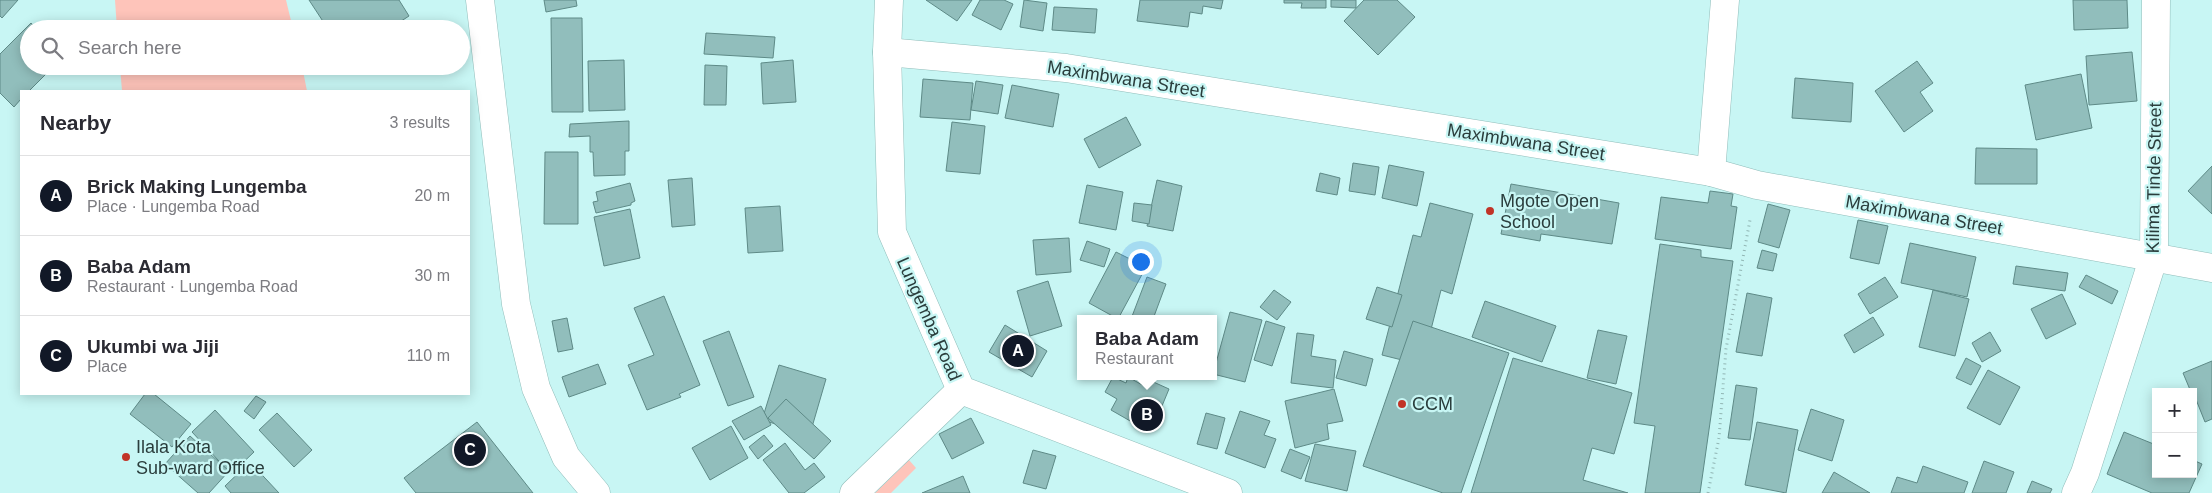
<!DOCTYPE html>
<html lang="en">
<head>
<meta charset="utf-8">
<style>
	:root { --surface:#fff; --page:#f2f2f3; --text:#2b2b33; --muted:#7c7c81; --line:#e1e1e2; --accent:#111827 }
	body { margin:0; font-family:Arial,sans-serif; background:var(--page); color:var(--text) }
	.controls { position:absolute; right:15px; bottom:15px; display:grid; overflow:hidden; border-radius:0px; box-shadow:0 2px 12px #0003 }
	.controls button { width:45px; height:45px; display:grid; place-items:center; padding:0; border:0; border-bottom:1px solid var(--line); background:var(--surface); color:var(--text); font:25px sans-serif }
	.you { position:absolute; left:1140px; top:261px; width:18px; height:18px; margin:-12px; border:4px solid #fff; border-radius:50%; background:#1a73e8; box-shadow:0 0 0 8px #1a73e833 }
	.badge { display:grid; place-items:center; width:32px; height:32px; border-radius:50%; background:var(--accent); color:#fff; font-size:16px; font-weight:700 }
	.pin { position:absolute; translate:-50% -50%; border:2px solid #fff; box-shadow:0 1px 5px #0006 }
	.popup { position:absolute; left:1077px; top:315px; width:140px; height:65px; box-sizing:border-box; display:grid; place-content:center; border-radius:0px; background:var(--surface); filter:drop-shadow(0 1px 4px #0005); font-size:16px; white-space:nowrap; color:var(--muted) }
	.popup b { font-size:19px; color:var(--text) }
	.popup::after { content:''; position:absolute; left:50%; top:100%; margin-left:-10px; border:10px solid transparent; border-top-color:var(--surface) }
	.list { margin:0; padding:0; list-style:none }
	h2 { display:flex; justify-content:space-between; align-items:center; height:65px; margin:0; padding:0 20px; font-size:21px }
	h2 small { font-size:16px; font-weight:400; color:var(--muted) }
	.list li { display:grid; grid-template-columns:32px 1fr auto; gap:15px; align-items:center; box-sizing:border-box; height:80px; padding:0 20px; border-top:1px solid var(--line) }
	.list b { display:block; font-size:19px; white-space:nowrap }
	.list p { margin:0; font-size:16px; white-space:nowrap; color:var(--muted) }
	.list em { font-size:16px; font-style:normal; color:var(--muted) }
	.icon { flex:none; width:28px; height:28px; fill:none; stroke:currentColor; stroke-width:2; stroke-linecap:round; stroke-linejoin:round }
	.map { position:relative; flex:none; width:2212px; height:493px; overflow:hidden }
	.search { position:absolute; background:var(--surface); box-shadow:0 2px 12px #0003; left:20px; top:20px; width:450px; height:55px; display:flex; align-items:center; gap:12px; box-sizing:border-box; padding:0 18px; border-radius:28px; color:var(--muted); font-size:19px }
	.panel { position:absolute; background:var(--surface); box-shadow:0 2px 12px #0003; left:20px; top:90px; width:450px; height:305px; border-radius:0px }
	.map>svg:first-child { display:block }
	.green { fill:#fec4ba }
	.building { fill:#91bebc; stroke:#5e8a87 }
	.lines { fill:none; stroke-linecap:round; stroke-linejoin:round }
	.street-casing { stroke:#90bdba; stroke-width:29 }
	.path { stroke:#91b6b4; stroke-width:3; stroke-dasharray:1 4; stroke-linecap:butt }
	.street { stroke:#fff; stroke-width:28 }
	.poi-dot { fill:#c13427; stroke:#c8f6f4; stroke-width:2 }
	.labels { text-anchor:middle; stroke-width:4.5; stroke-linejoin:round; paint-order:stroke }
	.street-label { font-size:18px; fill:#2a3d3c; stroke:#c8f6f4 }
	.poi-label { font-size:18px; fill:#2a3d3c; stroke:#c8f6f4; text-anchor:start }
</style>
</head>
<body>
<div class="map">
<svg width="2212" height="493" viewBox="0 0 2212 493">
	<rect width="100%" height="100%" fill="#c8f6f4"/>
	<g class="green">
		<path d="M115 0H286L293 29H117Z"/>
		<path d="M120 66H302L307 91H122Z"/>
		<path d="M909 460 916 468 891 493H875Z"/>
	</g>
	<g class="building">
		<path d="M0 0H18L2 18 0 16Z"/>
		<path d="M309 0H399L409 16 389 29H328Z"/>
		<path d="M544 0H576L577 6 546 12Z"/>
		<path d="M926 0H972L957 21Z"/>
		<path d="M980 0H1004L1013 4 1001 30 972 15Z"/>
		<path d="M1024 0 1047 3 1043 31 1020 27Z"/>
		<path d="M1140 0H1223L1221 9 1203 6 1202 14 1190 12 1188 27 1137 21Z"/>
		<path d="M1284 0H1326V8H1301L1302 3H1284Z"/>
		<path d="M1331 0H1356V8L1331 7Z"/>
		<path d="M1364 0H1397L1415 17 1378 55 1344 21Z"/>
		<path d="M2073 0H2127L2128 28 2074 30Z"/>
		<path d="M1054 7 1097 9 1095 33 1052 30Z"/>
		<path d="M551 18H582L583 112H552Z"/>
		<path d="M31 23 36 29H29V66H54L29 91H21V99L14 107 0 93V54Z"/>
		<path d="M706 33 775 37 773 58 704 54Z"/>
		<path d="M2132 52 2137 101 2089 105 2086 56Z"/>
		<path d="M624 60 625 110 589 111 588 61Z"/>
		<path d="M793 60 796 102 763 104 761 63Z"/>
		<path d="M1917 61 1933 83 1920 92 1933 111 1904 132 1875 91Z"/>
		<path d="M705 65 727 66 726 105H704Z"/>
		<path d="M2081 74 2092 128 2036 140 2025 85Z"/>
		<path d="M1795 78 1853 83 1851 122 1792 118Z"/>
		<path d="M923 79 973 83 970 120 920 117Z"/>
		<path d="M976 81 1003 85 998 114 971 110Z"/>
		<path d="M1012 85 1059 94 1053 127 1005 118Z"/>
		<path d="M1126 117 1141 145 1099 168 1084 139Z"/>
		<path d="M629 121V151H625V175L594 176 593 152H590V136L569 137 570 124Z"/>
		<path d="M952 122 985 126 980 174 946 171Z"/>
		<path d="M1976 148 2037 149V184H1975Z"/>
		<path d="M545 152H578V224H544Z"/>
		<path d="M1353 163 1379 167 1375 195 1349 191Z"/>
		<path d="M1389 165 1424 172 1417 206 1382 198Z"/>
		<path d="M2212 166V214L2188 191Z"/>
		<path d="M1320 173 1340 178 1337 195 1316 191Z"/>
		<path d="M692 178 695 225 672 227 668 180Z"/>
		<path d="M1157 180 1182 186 1173 231 1147 226Z"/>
		<path d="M630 183 635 201 631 203V205L596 213 593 202 598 201 596 192Z"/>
		<path d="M1511 184 1619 203 1612 244 1541 234 1540 241 1501 234Z"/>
		<path d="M1087 185 1123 192 1116 230 1079 223Z"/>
		<path d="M1710 191 1733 194 1731 206 1737 207 1731 249 1655 239 1661 197 1708 203Z"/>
		<path d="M1134 203 1152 205 1149 224 1132 221Z"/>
		<path d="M1430 203 1473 214 1452 294 1441 290 1422 365 1382 355 1413 235 1421 237Z"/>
		<path d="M1768 204 1790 210 1779 248 1758 242Z"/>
		<path d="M780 206 783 251 748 253 745 208Z"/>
		<path d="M630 209 640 258 604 266 594 217Z"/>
		<path d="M1858 220 1888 226 1879 264 1850 258Z"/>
		<path d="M1069 238 1071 272 1036 275 1033 240Z"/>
		<path d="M1087 241 1110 249 1104 267 1080 260Z"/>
		<path d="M1910 243 1976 257 1967 297 1901 283Z"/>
		<path d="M1660 244 1701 250V257L1733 261 1700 493H1645L1655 426 1634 423Z"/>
		<path d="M1762 250 1777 254 1773 271 1757 268Z"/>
		<path d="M1116 252 1146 267 1118 319 1089 303Z"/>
		<path d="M2016 266 2068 273 2065 291 2013 284Z"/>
		<path d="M2086 275 2118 291 2112 304 2079 287Z"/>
		<path d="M1147 277 1166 284 1153 319H1131Z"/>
		<path d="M1885 277 1898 297 1870 314 1858 294Z"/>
		<path d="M1048 281 1062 326 1030 336 1017 291Z"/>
		<path d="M1377 287 1402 295 1392 327 1366 319Z"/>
		<path d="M1274 290 1291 302 1277 320 1260 307Z"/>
		<path d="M1933 290 1969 299 1955 356 1919 347Z"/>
		<path d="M1747 293 1772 298 1762 356 1736 352Z"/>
		<path d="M2062 294 2076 324 2046 339 2031 309Z"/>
		<path d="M664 296 700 385 679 394 681 397 647 410 628 365 654 355 634 308Z"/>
		<path d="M1485 301 1556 326 1542 362 1472 337Z"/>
		<path d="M1230 312 1262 320 1245 382 1213 374Z"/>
		<path d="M1873 317 1884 335 1854 353 1844 335Z"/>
		<path d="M567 318 573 349 558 352 552 321Z"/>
		<path d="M1266 321 1285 327 1272 366 1254 360Z"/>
		<path d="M1413 321 1509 353 1461 493H1443L1363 466Z"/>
		<path d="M1005 325 1047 351 1032 377 989 352Z"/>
		<path d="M1598 330 1627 336 1616 384 1587 378Z"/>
		<path d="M729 331 754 397 728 406 703 341Z"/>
		<path d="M1990 332 2001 351 1982 362 1972 343Z"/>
		<path d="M1297 333 1314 335 1311 356 1336 360 1333 388 1291 383Z"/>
		<path d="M1344 351 1373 359 1366 386 1336 378Z"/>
		<path d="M1513 358 1632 393 1614 454 1592 448 1583 480 1628 493H1471Z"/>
		<path d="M1966 358 1981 366 1971 385 1956 378Z"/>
		<path d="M2212 361V419L2205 422 2193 392H2191L2183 373Z"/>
		<path d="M598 364 606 384 569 397 562 377Z"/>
		<path d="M779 365 826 379 810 434 762 420Z"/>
		<path d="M1988 370 2020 387 2000 425 1967 408Z"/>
		<path d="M1113 377 1126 383 1128 377 1146 387 1149 380 1169 389 1152 430 1132 422 1111 410 1117 399 1105 392Z"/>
		<path d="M1736 385 1757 388 1750 440 1728 438Z"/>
		<path d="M1334 389 1343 421 1327 424 1329 439 1295 448 1285 401Z"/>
		<path d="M145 394H154L191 424 172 447 130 414Z"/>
		<path d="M256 396 266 402 254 419 244 411Z"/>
		<path d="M786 399 831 441 814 459 768 418Z"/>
		<path d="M761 406 771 425 744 440 732 421Z"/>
		<path d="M1811 409 1844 420 1832 461 1798 450Z"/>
		<path d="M215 410 254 452 231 474 192 432Z"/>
		<path d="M1240 411 1270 421 1264 435 1276 439 1265 468 1225 453Z"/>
		<path d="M277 413 312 450 294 467 259 430Z"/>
		<path d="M1206 413 1225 418 1217 449 1197 444Z"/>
		<path d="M971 418 984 443 952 459 939 434Z"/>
		<path d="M477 422 533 493H416L404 478Z"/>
		<path d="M1757 422 1798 430 1786 493 1745 485Z"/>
		<path d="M731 426 748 458 710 480 692 448Z"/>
		<path d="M2124 432 2156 445V474H2193V460L2202 464 2189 493H2152L2107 474Z"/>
		<path d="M764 435 773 446 758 459 749 447Z"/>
		<path d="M190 436 229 471 209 493H198L165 464Z"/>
		<path d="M785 443 805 470 814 463 825 477 804 493H789L763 460Z"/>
		<path d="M1315 444 1356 451 1347 491 1305 481Z"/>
		<path d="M1290 449 1310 457 1301 479 1281 471Z"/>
		<path d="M1033 450 1056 456 1046 489 1023 483Z"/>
		<path d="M1984 461 2014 472 2006 493H1972Z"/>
		<path d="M250 462 279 493H231L225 486Z"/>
		<path d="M1923 466 1968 482 1964 493H1891L1897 477 1917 483Z"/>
		<path d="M1834 472 1870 493H1822Z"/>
		<path d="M963 476 970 493H922Z"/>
		<path d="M2032 481 2052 489 2050 493H2027Z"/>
	</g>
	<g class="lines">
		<defs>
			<g id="street">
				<path d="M480 0 516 304 536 388 566 457 596 493"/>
				<path d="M889 0 887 52 892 232 961 390 1228 493"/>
				<path d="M887 52 1066 68 1711 172 1757 185 2212 268"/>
				<path d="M1711 172 1725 0"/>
				<path d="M854 493 961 390"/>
				<path d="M2076 493 2085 473 2154 256 2156 0"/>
			</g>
		</defs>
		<use href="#street" class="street-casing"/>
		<path class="path" d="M1708 493 1719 438 1726 349 1750 220"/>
		<use href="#street" class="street"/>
	</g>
	<g class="poi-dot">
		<circle cx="1490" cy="211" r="5"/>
		<circle cx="1402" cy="404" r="5"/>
		<circle cx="126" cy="457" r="5"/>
	</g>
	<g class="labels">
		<g class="street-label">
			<text transform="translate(1126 79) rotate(9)" y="6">Maximbwana Street</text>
			<text transform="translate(1526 142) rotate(9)" y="6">Maximbwana Street</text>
			<text transform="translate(2154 178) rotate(-89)" y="6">Kilima Tinde Street</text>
			<text transform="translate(1924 215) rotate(10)" y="6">Maximbwana Street</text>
			<text transform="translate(929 319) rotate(66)" y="6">Lungemba Road</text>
		</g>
		<g class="poi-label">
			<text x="1500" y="207">Mgote Open<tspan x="1500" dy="21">School</tspan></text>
			<text x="1412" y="410">CCM</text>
			<text x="136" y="453">Ilala Kota<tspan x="136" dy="21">Sub-ward Office</tspan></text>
		</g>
	</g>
</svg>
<div class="controls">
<button>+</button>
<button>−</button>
</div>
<div class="you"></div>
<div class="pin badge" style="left:1018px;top:351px">A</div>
<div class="pin badge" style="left:1147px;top:415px">B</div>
<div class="popup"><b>Baba Adam</b>Restaurant</div>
<div class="pin badge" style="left:470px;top:450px">C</div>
<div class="search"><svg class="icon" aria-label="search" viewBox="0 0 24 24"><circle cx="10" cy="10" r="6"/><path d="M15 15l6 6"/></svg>Search here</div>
<section class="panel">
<h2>Nearby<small>3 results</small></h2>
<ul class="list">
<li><span class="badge">A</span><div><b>Brick Making Lungemba</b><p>Place · Lungemba Road</p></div><em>20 m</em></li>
<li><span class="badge">B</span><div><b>Baba Adam</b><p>Restaurant · Lungemba Road</p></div><em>30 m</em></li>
<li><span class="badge">C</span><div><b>Ukumbi wa Jiji</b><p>Place</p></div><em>110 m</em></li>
</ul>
</section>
</div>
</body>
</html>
